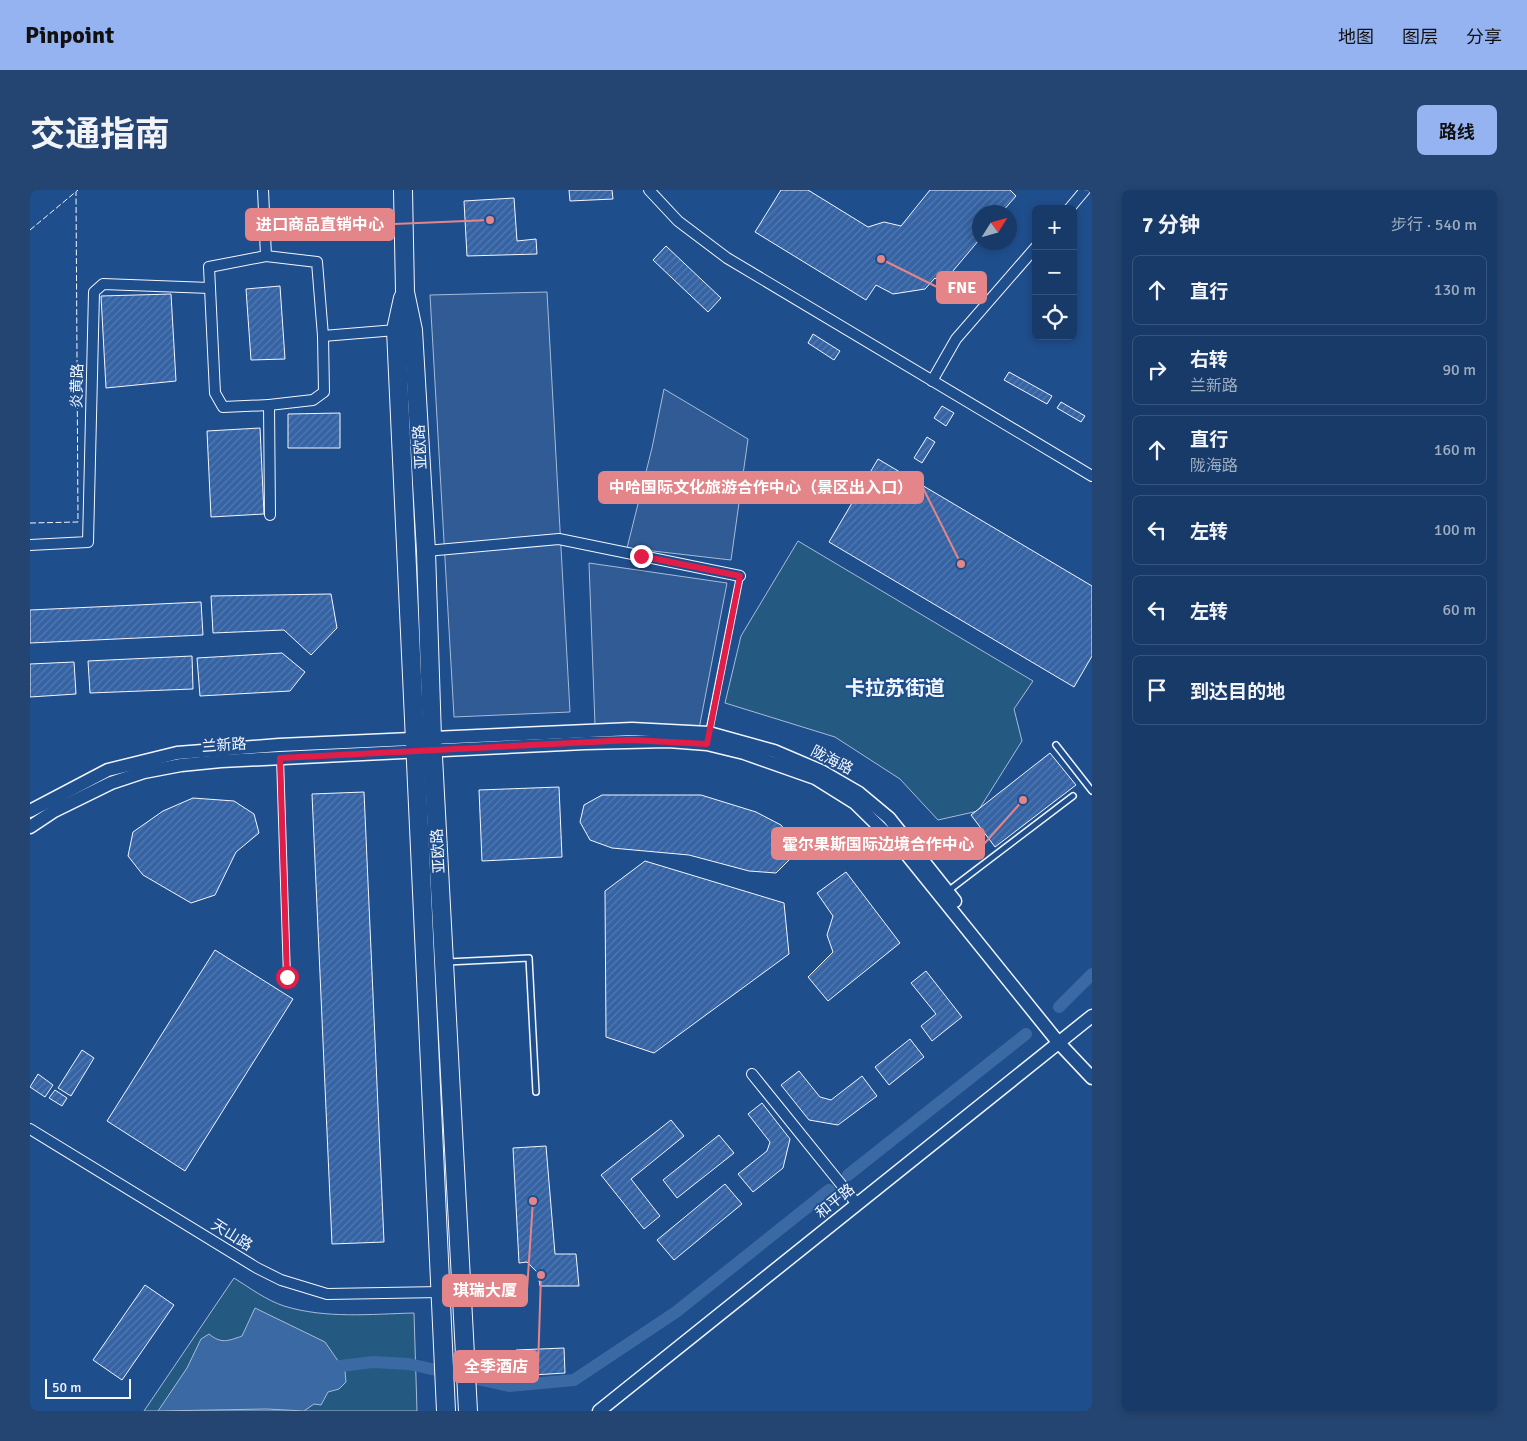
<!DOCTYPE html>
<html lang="zh">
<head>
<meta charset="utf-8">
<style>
	:root { --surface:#173a69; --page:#244571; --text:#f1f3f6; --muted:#9eadc0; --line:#36547d; --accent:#95b2f1 }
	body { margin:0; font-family:Signika,"Noto Sans SC",sans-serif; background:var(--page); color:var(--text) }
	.controls { position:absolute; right:15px; top:15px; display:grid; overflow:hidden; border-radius:8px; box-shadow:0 2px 8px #0003 }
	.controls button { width:45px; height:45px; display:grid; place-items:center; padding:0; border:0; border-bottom:1px solid var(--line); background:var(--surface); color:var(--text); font:25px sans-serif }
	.compass { position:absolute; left:942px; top:15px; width:45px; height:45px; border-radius:50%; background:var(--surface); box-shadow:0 2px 8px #0003; rotate:53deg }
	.scale { position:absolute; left:15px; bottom:12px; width:86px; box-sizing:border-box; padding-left:5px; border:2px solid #f2f6ff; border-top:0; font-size:14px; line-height:18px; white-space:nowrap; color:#f2f6ff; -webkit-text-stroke:4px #1f4e8c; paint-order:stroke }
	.stop { position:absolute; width:15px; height:15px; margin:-11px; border:4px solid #e11d48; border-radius:50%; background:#fff }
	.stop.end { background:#e11d48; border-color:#fff; box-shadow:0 1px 5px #0008 }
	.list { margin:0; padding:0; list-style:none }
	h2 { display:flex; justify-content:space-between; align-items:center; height:65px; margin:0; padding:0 20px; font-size:21px }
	h2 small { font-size:16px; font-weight:400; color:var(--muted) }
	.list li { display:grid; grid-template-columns:32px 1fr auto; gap:15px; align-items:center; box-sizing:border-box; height:70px; margin:0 10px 10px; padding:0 10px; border:1px solid var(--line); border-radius:8px }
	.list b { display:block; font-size:19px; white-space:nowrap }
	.list p { margin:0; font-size:16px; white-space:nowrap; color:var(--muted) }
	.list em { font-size:16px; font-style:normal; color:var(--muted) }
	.icon { flex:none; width:28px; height:28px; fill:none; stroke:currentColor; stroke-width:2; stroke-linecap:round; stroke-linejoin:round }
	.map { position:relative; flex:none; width:1062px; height:1221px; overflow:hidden; border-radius:8px }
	header { display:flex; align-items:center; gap:30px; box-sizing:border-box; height:70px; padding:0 25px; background:var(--accent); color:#111 }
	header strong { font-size:24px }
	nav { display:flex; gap:28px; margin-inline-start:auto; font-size:18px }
	.intro { display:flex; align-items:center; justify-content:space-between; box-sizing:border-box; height:120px; padding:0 30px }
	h1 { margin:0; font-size:35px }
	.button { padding:12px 22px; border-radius:8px; background:var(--accent); color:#111; font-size:18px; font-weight:700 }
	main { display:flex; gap:30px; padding:0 30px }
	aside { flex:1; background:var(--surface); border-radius:8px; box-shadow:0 2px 8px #0003 }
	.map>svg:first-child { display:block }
	.park { fill:#245a82; stroke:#a8bbd7 }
	.parking { fill:#305b95; stroke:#a8bbd7 }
	.water { fill:#3b69a3; stroke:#a8bbd7 }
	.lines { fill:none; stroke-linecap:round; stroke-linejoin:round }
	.canal { stroke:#3b69a3; stroke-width:12 }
	.building { fill:url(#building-hatch); stroke:#f2f6ff }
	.service-casing { stroke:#f2f6ff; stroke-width:8 }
	.minor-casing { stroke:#f2f6ff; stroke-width:12 }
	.tertiary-casing { stroke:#f2f6ff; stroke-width:15 }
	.trunk-casing { stroke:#f2f6ff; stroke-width:20 }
	.service { stroke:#1f4e8c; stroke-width:5 }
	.minor { stroke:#1f4e8c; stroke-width:10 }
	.tertiary { stroke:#1f4e8c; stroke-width:12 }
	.trunk { stroke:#1f4e8c; stroke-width:18 }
	.fence { stroke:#f2f6ff; stroke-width:1; stroke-dasharray:6 2.5; stroke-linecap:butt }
	.route { stroke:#e11d48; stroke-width:6 }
	.labels { text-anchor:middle; stroke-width:4; stroke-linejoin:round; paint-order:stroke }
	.street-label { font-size:15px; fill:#f2f6ff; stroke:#1f4e8c }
	.district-label { font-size:20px; font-weight:bold; fill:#f2f6ff; stroke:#1f4e8c }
	.leader { fill:none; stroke:#e38589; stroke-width:2 }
	.callout-dot { fill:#e38589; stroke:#1f4e8c; stroke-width:2 }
	.callout { fill:#e38589; stroke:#e38589; stroke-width:2 }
	.callout-label { font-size:16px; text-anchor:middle; font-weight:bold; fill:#fff }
</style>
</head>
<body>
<header>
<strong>Pinpoint</strong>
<nav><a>地图</a><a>图层</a><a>分享</a></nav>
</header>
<div class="intro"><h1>交通指南</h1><a class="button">路线</a></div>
<main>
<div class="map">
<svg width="1062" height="1221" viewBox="0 0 1062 1221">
	<defs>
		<pattern id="building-hatch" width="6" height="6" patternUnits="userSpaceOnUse" patternTransform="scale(1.25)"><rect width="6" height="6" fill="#3563a3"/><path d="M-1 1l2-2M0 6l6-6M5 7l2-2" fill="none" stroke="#537ab1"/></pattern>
	</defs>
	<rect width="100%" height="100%" fill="#1f4e8c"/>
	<g class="park">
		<path d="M768 351 1003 491 984 519 992 551 948 621 908 630 870 589 805 547 695 513 711 446Z"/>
		<path d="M204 1088C220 1098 236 1110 254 1116 296 1129 341 1124 384 1123L387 1221H114Z"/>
	</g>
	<g class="parking">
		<path d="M517 102 540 522 424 527 400 105Z"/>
		<path d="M634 199 718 249 701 370 597 358 622 258Z"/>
		<path d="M559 373 697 393 669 539 565 535Z"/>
	</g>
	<path class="water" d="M225 1118 295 1152 315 1181 316 1192 309 1199 298 1202 291 1215 284 1214 274 1221 237 1219 128 1221 157 1178 171 1149 179 1144C191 1154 198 1151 212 1146Z"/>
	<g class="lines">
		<g class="canal">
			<path d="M1029 817 1062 784"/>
			<path d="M818 985 996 844"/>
			<path d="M294 1178 343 1172 379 1174 479 1196 544 1190 646 1122 799 1000"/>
		</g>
	</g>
	<g class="building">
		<path d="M539 0H582L583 9 540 11Z"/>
		<path d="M751 0H778L838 37 854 32 871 36 900 0H980L986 6 972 22H949V50L912 94 905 88 895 99 863 104 846 95 836 110 725 42Z"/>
		<path d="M484 8 487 51 506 49 507 64 437 66 434 11Z"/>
		<path d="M636 56 691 108 678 122 623 70Z"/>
		<path d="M250 96 255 169 221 170 216 99Z"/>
		<path d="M141 104 146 191 76 198 71 106Z"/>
		<path d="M783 144 810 161 804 170 778 153Z"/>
		<path d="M979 182 1022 206 1017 214 974 190Z"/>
		<path d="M1031 212 1055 226 1051 232 1027 218Z"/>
		<path d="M912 216 924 223 916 236 904 228Z"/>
		<path d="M310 223V258H258V224Z"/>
		<path d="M230 238 234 324 181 327 177 241Z"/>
		<path d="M897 247 905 252 892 273 884 268Z"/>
		<path d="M848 269 1062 396V466L1044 497 799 352Z"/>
		<path d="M301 404 307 438 281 465 254 440 183 443 181 406Z"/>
		<path d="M171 412 173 445 0 453V420Z"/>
		<path d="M252 463 275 482 260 501 170 506 167 468Z"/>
		<path d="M162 466 163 499 60 503 58 471Z"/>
		<path d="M44 472 46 504 0 507V474Z"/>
		<path d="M1020 563 1046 595 965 657 941 625Z"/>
		<path d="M529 597 532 667 452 671 449 600Z"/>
		<path d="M334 602 354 1052 302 1054 282 604Z"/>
		<path d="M572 605H671L726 622 751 635 765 653 760 669 746 683 719 681 659 665 582 658 560 650 550 632 554 615Z"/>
		<path d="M163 608 204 611 224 624 229 643 206 662 185 705 161 713 113 685 98 666 103 642 133 621Z"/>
		<path d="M615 671 754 713 759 764 624 863 576 847 575 701Z"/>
		<path d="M816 682 870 753 798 811 778 787 803 762 797 745 803 726 787 703Z"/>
		<path d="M185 760 263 809 155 981 77 931Z"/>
		<path d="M896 781 932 827 902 851 891 836 906 824 881 793Z"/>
		<path d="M880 849 894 867 859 895 845 877Z"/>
		<path d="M52 860 64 868 41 906 28 898Z"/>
		<path d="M769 881 790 907 801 910 832 886 847 906 808 935 779 930 751 895Z"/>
		<path d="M8 884 23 895 15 907 0 897Z"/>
		<path d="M25 900 37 908 32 916 19 908Z"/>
		<path d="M732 913 760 949 753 978 723 1002 708 984 737 961 740 952 718 924Z"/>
		<path d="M641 930 654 946 601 989 630 1026 614 1039 571 985Z"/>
		<path d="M689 945 704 963 647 1008 633 990Z"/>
		<path d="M516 956 525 1064H546L549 1096H510L508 1083 497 1072 489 1073 483 958Z"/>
		<path d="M695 994 712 1014 644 1070 627 1050Z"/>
		<path d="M115 1095 144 1115 92 1190 63 1170Z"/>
		<path d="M534 1158 535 1183 487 1186 486 1160Z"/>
	</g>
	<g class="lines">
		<defs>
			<g id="service">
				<path d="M679 542 710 386"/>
				<path d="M1026 555 1062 601"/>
				<path d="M250 568 257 787"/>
				<path d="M918 701 1043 606"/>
				<path d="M417 772 499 768 506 902"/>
			</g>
			<g id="minor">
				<path d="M233 0 236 66 179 77 185 203 193 217 239 215"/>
				<path d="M619 0 648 31 697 68 1062 286"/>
				<path d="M1039 19 1055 0"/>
				<path d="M236 66 287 72 293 146 294 202 283 210 239 215 240 325"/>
				<path d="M293 146 366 140"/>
				<path d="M902 191 926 149 1006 57"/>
				<path d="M0 355 58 352 64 102 73 94 180 98"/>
				<path d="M396 361 529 349 710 386"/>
				<path d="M722 884 827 1014"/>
				<path d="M0 939 227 1078 251 1090 297 1104 411 1102"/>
			</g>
			<g id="tertiary">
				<path d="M0 621 78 580 147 563 249 555 602 539 679 543 744 561 791 581 829 603 859 628 925 711"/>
				<path d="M0 637 24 621 81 593 114 582 151 575 191 571 555 553 638 551 677 554 714 563 785 588 825 613 874 661 1028 852 1062 888"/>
				<path d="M569 1221 1062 826"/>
			</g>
			<g id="trunk">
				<path d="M373 0 375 102 383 140 396 361 402 548 438 1221"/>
				<path d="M373 108 366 140 416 1221"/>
			</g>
		</defs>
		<use href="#service" class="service-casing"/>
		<use href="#minor" class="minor-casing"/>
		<use href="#tertiary" class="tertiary-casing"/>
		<use href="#trunk" class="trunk-casing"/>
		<use href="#service" class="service"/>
		<use href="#minor" class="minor"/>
		<use href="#tertiary" class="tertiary"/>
		<use href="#trunk" class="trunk"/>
		<g class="fence">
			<path d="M0 40 48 0"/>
			<path d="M0 333 48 332 46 2"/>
		</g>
	</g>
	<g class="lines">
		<path class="route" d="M257 787 250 568 601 550 677 554 710 386 611 366"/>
	</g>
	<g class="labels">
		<g class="street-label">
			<text transform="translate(47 196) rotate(-89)" y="5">炎黄路</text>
			<text transform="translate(390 257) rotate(-93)" y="5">亚欧路</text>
			<text transform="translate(194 555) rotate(-4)" y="5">兰新路</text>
			<text transform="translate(802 570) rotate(27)" y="5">陇海路</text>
			<text transform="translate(408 661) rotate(-93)" y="5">亚欧路</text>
			<text transform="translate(805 1011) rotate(-39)" y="5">和平路</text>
			<text transform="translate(202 1045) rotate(32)" y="5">天山路</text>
		</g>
		<g class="district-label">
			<text x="865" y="505">卡拉苏街道</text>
		</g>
	</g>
	<path class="leader" d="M460 30L364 34M851 69L907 97M931 374L893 298M993 610L954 654M503 1011L497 1100M511 1085L508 1177"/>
	<g class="callout-dot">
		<circle cx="460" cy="30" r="5"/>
		<circle cx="851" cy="69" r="5"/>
		<circle cx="931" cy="374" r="5"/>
		<circle cx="993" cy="610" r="5"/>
		<circle cx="503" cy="1011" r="5"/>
		<circle cx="511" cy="1085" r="5"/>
	</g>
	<g class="callout">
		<rect x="216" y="19" width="148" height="31" rx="5"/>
		<rect x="907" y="82" width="49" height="31" rx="5"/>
		<rect x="569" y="282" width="324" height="31" rx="5"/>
		<rect x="742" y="638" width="212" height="31" rx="5"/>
		<rect x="413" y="1085" width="84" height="31" rx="5"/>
		<rect x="424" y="1161" width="84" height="31" rx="5"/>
	</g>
	<g class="callout-label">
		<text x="290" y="40">进口商品直销中心</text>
		<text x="932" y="103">FNE</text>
		<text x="731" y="303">中哈国际文化旅游合作中心（景区出入口）</text>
		<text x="848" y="660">霍尔果斯国际边境合作中心</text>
		<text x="455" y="1106">琪瑞大厦</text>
		<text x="466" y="1182">全季酒店</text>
	</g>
</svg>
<div class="controls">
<button>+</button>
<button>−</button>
<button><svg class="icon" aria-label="locate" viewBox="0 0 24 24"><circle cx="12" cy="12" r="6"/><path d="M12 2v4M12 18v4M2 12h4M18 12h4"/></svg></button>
</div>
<svg class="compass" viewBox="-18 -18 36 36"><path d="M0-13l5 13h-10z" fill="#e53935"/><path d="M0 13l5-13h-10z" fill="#9eadc0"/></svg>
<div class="scale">50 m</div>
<div class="stop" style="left:257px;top:787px"></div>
<div class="stop end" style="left:611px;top:366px"></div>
</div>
<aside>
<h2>7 分钟<small>步行 · 540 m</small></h2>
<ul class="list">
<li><svg class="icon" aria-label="ahead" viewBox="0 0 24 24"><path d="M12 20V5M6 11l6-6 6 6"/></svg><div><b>直行</b></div><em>130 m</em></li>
<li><svg class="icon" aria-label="right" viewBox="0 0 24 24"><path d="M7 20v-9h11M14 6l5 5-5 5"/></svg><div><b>右转</b><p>兰新路</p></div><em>90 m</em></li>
<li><svg class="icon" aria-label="ahead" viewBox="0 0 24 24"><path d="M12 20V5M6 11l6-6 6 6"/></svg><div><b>直行</b><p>陇海路</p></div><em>160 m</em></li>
<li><svg class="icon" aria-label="left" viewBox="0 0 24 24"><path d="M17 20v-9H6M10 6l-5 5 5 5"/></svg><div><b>左转</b></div><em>100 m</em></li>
<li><svg class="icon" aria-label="left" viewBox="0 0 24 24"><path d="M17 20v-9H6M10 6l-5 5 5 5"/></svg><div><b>左转</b></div><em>60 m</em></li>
<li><svg class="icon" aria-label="arrive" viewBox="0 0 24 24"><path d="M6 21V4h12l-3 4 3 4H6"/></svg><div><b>到达目的地</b></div></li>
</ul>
</aside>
</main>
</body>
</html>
